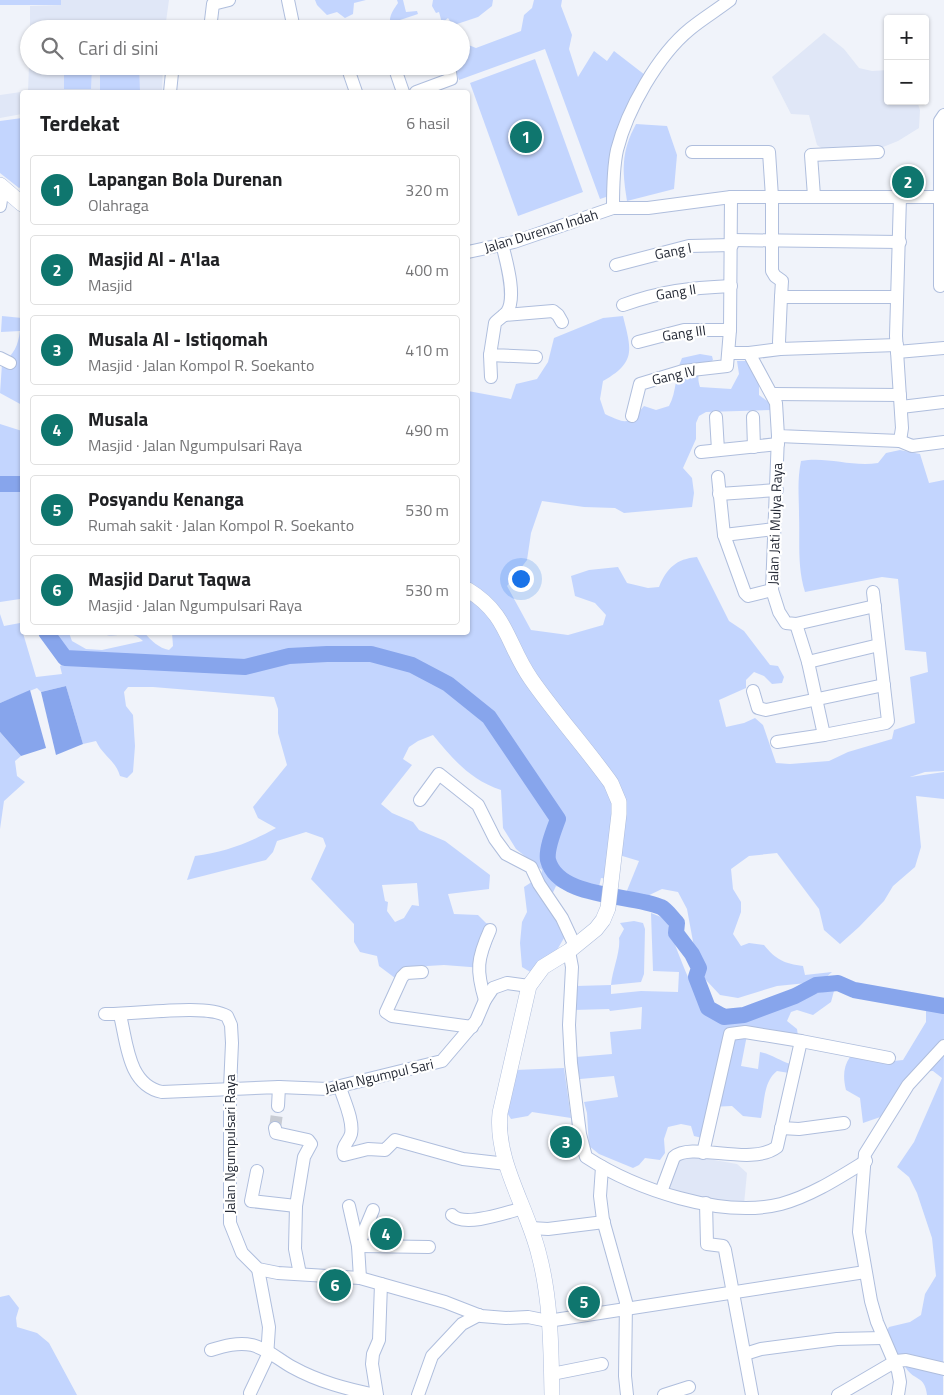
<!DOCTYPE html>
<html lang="id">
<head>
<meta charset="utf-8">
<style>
	:root { --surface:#fff; --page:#f2f2f2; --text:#202124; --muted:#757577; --line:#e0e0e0; --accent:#0f766e }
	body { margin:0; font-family:"Titillium Web",sans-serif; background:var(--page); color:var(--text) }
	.controls { position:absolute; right:15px; top:15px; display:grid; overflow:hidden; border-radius:5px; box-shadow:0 1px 4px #0004 }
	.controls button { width:45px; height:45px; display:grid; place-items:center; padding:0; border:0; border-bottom:1px solid var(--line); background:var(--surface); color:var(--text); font:25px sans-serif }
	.you { position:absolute; left:520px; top:578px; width:18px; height:18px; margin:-12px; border:4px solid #fff; border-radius:50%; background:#1a73e8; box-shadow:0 0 0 8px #1a73e833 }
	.badge { display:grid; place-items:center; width:32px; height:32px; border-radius:50%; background:var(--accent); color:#fff; font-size:16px; font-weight:700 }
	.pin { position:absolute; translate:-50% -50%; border:2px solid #fff; box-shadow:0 1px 5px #0006 }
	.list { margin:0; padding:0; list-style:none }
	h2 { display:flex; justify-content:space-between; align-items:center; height:65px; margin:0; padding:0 20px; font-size:21px }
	h2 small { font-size:16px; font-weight:400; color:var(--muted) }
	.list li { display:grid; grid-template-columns:32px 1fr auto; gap:15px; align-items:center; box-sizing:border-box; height:70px; margin:0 10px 10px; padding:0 10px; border:1px solid var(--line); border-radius:5px }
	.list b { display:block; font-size:19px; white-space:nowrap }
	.list p { margin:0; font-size:16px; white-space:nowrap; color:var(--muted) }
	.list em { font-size:16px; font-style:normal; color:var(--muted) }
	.icon { flex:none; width:28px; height:28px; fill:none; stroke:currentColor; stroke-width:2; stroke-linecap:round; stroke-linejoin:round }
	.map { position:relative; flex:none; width:944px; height:1395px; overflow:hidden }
	.search { position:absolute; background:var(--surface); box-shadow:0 1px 4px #0004; left:20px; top:20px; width:450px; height:55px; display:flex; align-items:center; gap:12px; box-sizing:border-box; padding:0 18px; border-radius:28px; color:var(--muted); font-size:19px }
	.panel { position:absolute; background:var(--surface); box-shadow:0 1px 4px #0004; left:20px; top:90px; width:450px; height:545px; border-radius:5px }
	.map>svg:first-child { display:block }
	.built { fill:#e0e7f7 }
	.green { fill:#c3d5fe; fill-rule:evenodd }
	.water { fill:#87a5ec }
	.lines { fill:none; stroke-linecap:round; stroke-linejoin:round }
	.river { stroke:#87a5ec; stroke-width:16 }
	.minor-tunnel { stroke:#c7cbd3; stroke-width:12; stroke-dasharray:12 6; stroke-linecap:butt }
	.minor-casing { stroke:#afbedd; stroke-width:14 }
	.major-casing { stroke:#afbedd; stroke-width:16 }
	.minor { stroke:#fff; stroke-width:12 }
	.major { stroke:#fff; stroke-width:15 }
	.labels { text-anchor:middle; stroke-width:4.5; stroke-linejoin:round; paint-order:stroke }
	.street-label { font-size:14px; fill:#252a36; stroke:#fff }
</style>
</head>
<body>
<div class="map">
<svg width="944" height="1395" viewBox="0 0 944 1395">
	<rect width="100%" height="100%" fill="#f0f3fa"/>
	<g class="built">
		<path d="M61 0H169L165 29H30V6L60 5Z"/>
		<path d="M824 33 844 49 859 68 872 71 888 70V101H917L920 110 919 128 898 141 883 147 823 149 817 145 809 115 791 114 772 77Z"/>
		<path d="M29 66H163L162 92H22V114L0 118V95L28 91Z"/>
		<path d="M697 1157 737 1164 747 1173 744 1204 707 1199 664 1189 674 1160Z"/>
	</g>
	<g class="green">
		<rect x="0" y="0" width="61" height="5"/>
		<path d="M315 0H366L354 3 353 14 345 18 337 12 327 15 317 5Z"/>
		<path d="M397 0H403L406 12 417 11 418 14 400 20 403 29H392C387 18 392 12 398 3Z"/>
		<path d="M433 0H493L492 6 478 17 457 24 456 29H449L452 24 448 18 442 23 439 12 436 13 432 6Z"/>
		<path d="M534 0H562L561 6 572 35 569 49 578 77 594 51 607 61 614 51 645 75 609 196 600 199 545 49 459 80 454 66H461V42L476 48 521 31 524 15 532 8Z"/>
		<path d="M535 59 583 192 518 216 470 83Z"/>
		<path d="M64 66H92L91 89H64Z"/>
		<path d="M100 66H139L140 92H100Z"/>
		<path d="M22 118V186L19 188 0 173V121Z"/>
		<path d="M636 124 667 126 677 155 674 189 627 201C622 170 621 152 636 124Z"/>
		<path d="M2 316 22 318V405L0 393 2 364C14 354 18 346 20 331L1 332Z"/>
		<path d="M623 316C631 349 637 362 603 381L600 399 605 414C628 425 628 424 644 406L656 410 669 406C677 392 675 373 682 358L700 354 712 356 713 360C702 368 695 372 700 387L731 389 739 374 737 361H747L759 384V395L770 403 771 410 706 412 699 416 696 423V439L683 468 692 478 694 493 692 507 624 513 615 508 584 507 542 501 531 533 527 560 507 586 531 630 568 635 603 625 606 615 595 603 575 596 571 576 589 570 618 567 627 583 648 588 659 587C667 568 676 559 697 557L729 621 744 631 770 665 778 666 784 677 782 683 772 684 764 676 754 672 746 680V688L719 700 726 727 744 723 755 718 763 725 776 763 790 764 829 761 848 752 892 739 894 730 915 723 910 677 928 672 926 652 905 650 898 579 882 577 805 592C797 566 800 541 799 515 799 495 797 481 801 461 826 456 851 467 878 463L886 453 900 450 920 454 929 483 944 480V771L925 772 910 777 944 772V799L916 796 921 847 915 867 893 886 884 901 859 927 840 944 824 930 819 909 777 853 749 856 731 869 733 889 741 902V912L733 934 741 946 749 943 764 945C775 959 785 964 803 966L805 975 832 972 824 979 807 983 777 986 738 998 720 995 705 979 694 947 687 909 678 892 662 889 641 899 626 893 639 861 619 855 611 879 601 878 596 900 556 886 548 903 564 938 557 950 532 973 522 967 520 943 522 922 527 912 524 887 541 876 542 870 516 849 503 828 501 790C469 779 454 760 433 735L418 741 409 747 403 759 412 765 381 804 392 813 413 822 419 830 445 841 490 875 489 889 448 894 454 914 478 915 486 923 491 924 493 940 483 968 444 965 411 967 395 978 379 966 377 956 360 952 354 942V924L311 879 326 846 323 838 306 832 277 841 273 852 266 860 187 880 195 856C225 852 249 843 276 828L258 818 253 807 287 765 278 733V709L274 697 153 687H128L124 692 126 706 133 715 135 746 133 772 127 778 120 776C116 761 103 756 96 741L83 744 66 686 41 692 37 688 0 703V614L4 626 20 623 36 677 62 674 60 666 64 664 43 633H69L72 641 86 649 102 650 143 641C127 626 117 641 101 633H145C151 641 159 648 169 650L173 646 172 633 468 632V391L511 399 516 384 537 379 548 362 554 338 603 318ZM417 883 419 906 412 905 404 918 395 922 387 911 388 902 385 901 382 885Z"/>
		<path d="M0 424 22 431V602L20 599 0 602Z"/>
		<path d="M0 732 21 756 15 761 17 776 25 782 4 801 0 829Z"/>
		<path d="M651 913 666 919C672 937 697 1007 711 1016 731 1028 754 1019 773 1011 796 1001 808 992 834 991L831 1002 813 1015 797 1010 791 1012 787 1021 797 1029 798 1036 747 1035 741 1066 758 1069 760 1052C772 1054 780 1061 791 1064L789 1073 777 1071C763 1082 765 1102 761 1118L743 1116 732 1106 709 1107 702 1138 694 1136 691 1126 681 1124 668 1127 664 1139 665 1153 660 1160 645 1158 639 1165 633 1168 599 1154 589 1146 587 1113 584 1102 618 1097 614 1076 580 1079 576 1057 612 1054 610 1032 641 1029 642 1007 610 1011 609 1009 573 1010 576 986 611 985C612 971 621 951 619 938L624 929 620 923 634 921 643 923 645 929 644 974 641 982 611 985V994L641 991 678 992 679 972 653 971Z"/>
		<path d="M926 1008 944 1012 943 1395H927C925 1375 914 1381 906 1368 898 1356 892 1345 886 1332L889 1327 910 1322 921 1315 925 1294 936 1276 932 1238 917 1193 909 1177 897 1167 914 1142 942 1078 933 1071 916 1072 886 1115 863 1123 860 1098 846 1090C843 1078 843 1067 850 1057L884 1062 903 1060 926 1022Z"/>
		<path d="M564 1068 571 1118 532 1112 528 1116 511 1119 506 1111 515 1070Z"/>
		<path d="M9 1295 19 1308 16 1318 17 1327 37 1333 49 1343 77 1395H0V1297Z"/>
	</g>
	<g class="water">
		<path d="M66 686 83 744 56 755 41 692Z"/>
		<path d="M30 690 46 748 21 756 0 732V703Z"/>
	</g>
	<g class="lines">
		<g class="river">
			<path d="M0 484H22"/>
			<path d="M46 632 65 658 245 667 289 656 327 654H371L412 665 448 684 489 717 558 819C554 830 546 849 548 860 558 899 632 894 661 907 667 910 672 918 677 923L676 933 692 954 699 968 696 977 708 1008 724 1017 744 1015 795 996 816 985 838 983 854 990 944 1006"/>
		</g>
		<path class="minor-tunnel" d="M275 1128 278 1106"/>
		<defs>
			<g id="minor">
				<path d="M288 0 294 29"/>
				<path d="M210 29 213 4 229 0"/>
				<path d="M303 66H314"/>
				<path d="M347 66 356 92"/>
				<path d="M394 66 403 92"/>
				<path d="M170 92 172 73"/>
				<path d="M416 92 451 79 449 66"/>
				<path d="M692 152H769L772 197V271L775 276 782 281 781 297"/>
				<path d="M814 196 811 155 878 152"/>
				<path d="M0 206 3 188"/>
				<path d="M613 208C613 189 613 168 617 150 627 110 658 55 690 29 702 19 717 10 730 0"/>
				<path d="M732 240 900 242"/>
				<path d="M502 244C506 260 517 297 507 312 504 316 498 319 495 323L490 355 536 357"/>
				<path d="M468 252 514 242 613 208H648L731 197H944"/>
				<path d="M616 265 689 246 732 245"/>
				<path d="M940 286V121L944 115"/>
				<path d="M896 297H781L779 342 780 349 897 345"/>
				<path d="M623 305C662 291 689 288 731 286"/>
				<path d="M504 315 553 311 558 315 562 322"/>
				<path d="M638 342 684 330H730"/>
				<path d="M897 352 944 348"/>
				<path d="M729 353H749L776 403 778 436 900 441 902 428 896 336 900 197"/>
				<path d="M749 353 780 349"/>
				<path d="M490 355 491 377"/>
				<path d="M0 358 10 363"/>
				<path d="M773 394 900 395"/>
				<path d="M901 407 943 402"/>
				<path d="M632 416 640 384 683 371 727 366 730 330 731 197"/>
				<path d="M716 417 718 450"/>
				<path d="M753 417 754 447"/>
				<path d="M778 436 772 590 779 612 786 623 796 624 875 606"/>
				<path d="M900 441 912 446 944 442"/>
				<path d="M701 452 778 444"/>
				<path d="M718 477 724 535 745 593 748 596 772 590"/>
				<path d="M719 494 777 490"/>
				<path d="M724 535 774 529"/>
				<path d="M796 624 808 662 824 735 886 723 888 721 873 592"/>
				<path d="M808 662 879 645"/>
				<path d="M753 691 758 708 766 710 884 685"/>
				<path d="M777 742 824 735"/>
				<path d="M420 800 439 774 478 805 495 839 506 854 531 867 539 884 562 918 575 946"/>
				<path d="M569 951 572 967 569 1025 571 1063 580 1134 586 1157C635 1189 722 1219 781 1204 811 1196 840 1177 866 1161"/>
				<path d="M422 972 406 973 402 977 386 1012 392 1016 472 1027"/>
				<path d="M485 1000C476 970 477 959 490 930"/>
				<path d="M105 1014C134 1015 204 1003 227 1016L231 1025 232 1043 230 1088V1223L242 1253 258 1269 278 1273 360 1278 445 1302 481 1316 506 1318 528 1317 548 1321 865 1272"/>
				<path d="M120 1015C127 1043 128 1085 162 1092L279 1087 278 1106"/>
				<path d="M801 1041 889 1058"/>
				<path d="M279 1087 328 1089 442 1061 476 1021 485 1000 493 988 507 983 529 986"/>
				<path d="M340 1087C343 1099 354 1120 351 1134 349 1142 341 1146 344 1155L368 1149 385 1150 395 1140 463 1159 507 1164"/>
				<path d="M781 1128 799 1129 844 1123"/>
				<path d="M602 1167 600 1196 603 1220 626 1302 625 1376 627 1395"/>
				<path d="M257 1171 251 1201 296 1206 304 1157 311 1144 308 1140 276 1133 275 1128"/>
				<path d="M661 1192 674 1157C692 1141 751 1167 777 1147L801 1041 745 1032 730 1034 703 1153"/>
				<path d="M706 1203 707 1244 723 1246 725 1250 752 1395"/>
				<path d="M296 1206 295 1249 300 1274"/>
				<path d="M349 1206 358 1246 360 1278"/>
				<path d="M373 1210 358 1246 429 1247"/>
				<path d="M452 1215C464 1228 508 1212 523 1208"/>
				<path d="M531 1228 548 1229 604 1222"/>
				<path d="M211 1350C224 1346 238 1342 252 1345 268 1349 279 1360 292 1367 319 1382 347 1389 376 1395"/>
				<path d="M745 1354 761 1349 837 1339 883 1338"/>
				<path d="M552 1374 602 1364"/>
				<path d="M250 1393 267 1357 269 1327 258 1269"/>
				<path d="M377 1395 372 1364 373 1354 379 1340 381 1284"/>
				<path d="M418 1395 432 1356 462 1324 479 1315"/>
				<path d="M664 1395 689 1387"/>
				<path d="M838 1395 896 1361 906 1360 944 1369"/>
				<path d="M898 1395 900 1382 898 1371 877 1322 871 1301 859 1232 865 1154 908 1085 944 1046"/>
			</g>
			<g id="major">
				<path d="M0 185 22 204"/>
				<path d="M468 590C508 614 507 645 531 679 556 715 586 748 611 783L619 802V814L608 908 603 920 596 929 569 951 543 967 529 986 500 1113C495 1162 528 1208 539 1255 551 1300 551 1349 552 1395"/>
			</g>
		</defs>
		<use href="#minor" class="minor-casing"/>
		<use href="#major" class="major-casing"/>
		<use href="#minor" class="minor"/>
		<use href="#major" class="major"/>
	</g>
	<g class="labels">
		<g class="street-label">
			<text transform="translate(541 231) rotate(-17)" y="5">Jalan Durenan Indah</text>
			<text transform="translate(673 251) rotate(-11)" y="5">Gang I</text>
			<text transform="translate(676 292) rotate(-9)" y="5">Gang II</text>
			<text transform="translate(684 333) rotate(-8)" y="5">Gang III</text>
			<text transform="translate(674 375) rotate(-13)" y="5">Gang IV</text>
			<text transform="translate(775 524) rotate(-88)" y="5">Jalan Jati Mulya Raya</text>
			<text transform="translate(379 1076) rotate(-13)" y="5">Jalan Ngumpul Sari</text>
			<text transform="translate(230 1144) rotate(-90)" y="5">Jalan Ngumpulsari Raya</text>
		</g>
	</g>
</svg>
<div class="controls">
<button>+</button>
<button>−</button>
</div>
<div class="you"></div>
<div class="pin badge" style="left:526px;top:137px">1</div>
<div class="pin badge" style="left:908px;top:182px">2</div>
<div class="pin badge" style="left:566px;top:1142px">3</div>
<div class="pin badge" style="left:386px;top:1234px">4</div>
<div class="pin badge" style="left:584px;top:1302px">5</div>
<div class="pin badge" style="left:335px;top:1285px">6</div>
<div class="search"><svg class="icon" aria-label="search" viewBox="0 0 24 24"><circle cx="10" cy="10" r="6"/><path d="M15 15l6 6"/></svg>Cari di sini</div>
<section class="panel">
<h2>Terdekat<small>6 hasil</small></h2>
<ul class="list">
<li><span class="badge">1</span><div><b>Lapangan Bola Durenan</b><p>Olahraga</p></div><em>320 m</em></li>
<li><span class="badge">2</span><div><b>Masjid Al - A'laa</b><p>Masjid</p></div><em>400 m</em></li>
<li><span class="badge">3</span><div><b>Musala Al - Istiqomah</b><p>Masjid · Jalan Kompol R. Soekanto</p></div><em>410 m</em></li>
<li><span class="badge">4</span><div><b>Musala</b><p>Masjid · Jalan Ngumpulsari Raya</p></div><em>490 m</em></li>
<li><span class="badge">5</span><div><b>Posyandu Kenanga</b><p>Rumah sakit · Jalan Kompol R. Soekanto</p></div><em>530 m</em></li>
<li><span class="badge">6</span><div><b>Masjid Darut Taqwa</b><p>Masjid · Jalan Ngumpulsari Raya</p></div><em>530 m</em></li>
</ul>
</section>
</div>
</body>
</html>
